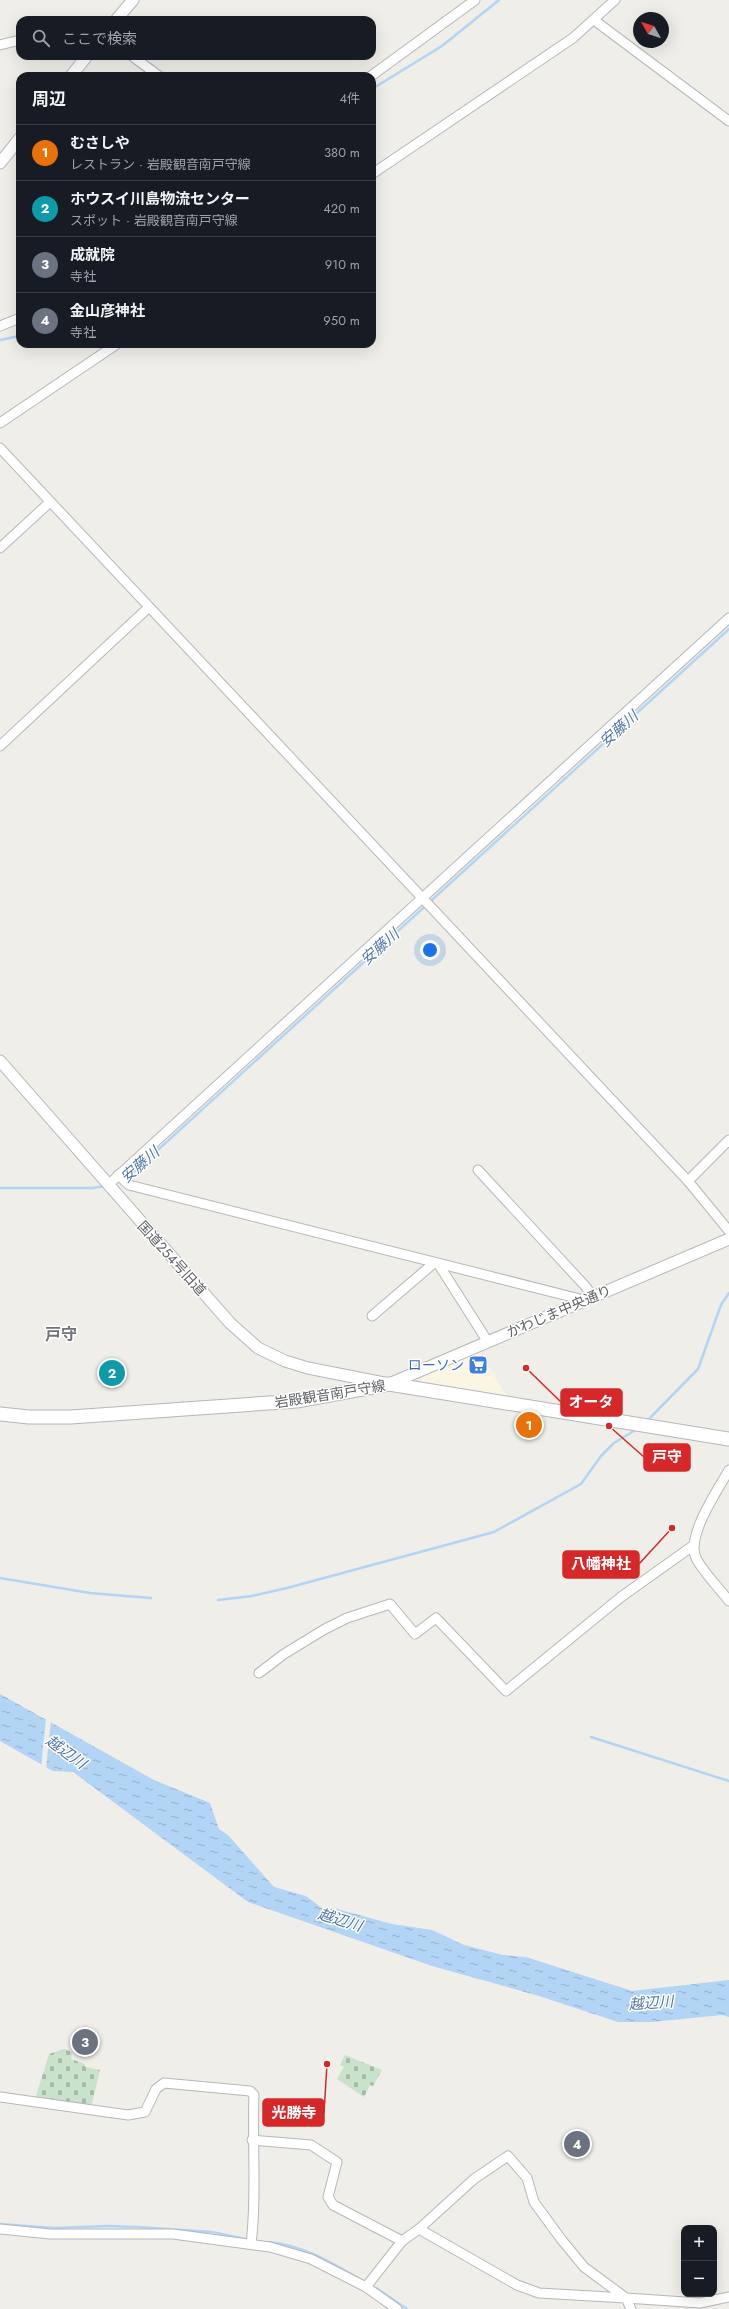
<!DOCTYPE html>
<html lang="ja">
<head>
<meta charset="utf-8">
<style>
	:root { --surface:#171b24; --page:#20242c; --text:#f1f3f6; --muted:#9ea1a6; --line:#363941; --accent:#d55a48 }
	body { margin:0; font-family:Jost,"Noto Sans JP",sans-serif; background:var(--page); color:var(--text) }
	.controls { position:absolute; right:12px; bottom:12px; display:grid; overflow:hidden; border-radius:8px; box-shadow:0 4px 16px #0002 }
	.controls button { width:36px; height:36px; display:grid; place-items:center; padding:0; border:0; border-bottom:1px solid var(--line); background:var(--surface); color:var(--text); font:20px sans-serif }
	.compass { position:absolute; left:633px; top:12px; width:36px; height:36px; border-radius:50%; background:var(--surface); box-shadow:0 4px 16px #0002; rotate:309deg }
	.you { position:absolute; left:430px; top:950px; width:14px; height:14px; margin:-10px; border:3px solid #fff; border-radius:50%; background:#1a73e8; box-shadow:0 0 0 6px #1a73e833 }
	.badge { display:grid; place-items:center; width:26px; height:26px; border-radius:50%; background:var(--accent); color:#fff; font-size:13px; font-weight:700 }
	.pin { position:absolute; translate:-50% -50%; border:2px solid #fff; box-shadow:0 1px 4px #0006 }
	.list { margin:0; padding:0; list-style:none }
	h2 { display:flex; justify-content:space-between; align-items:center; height:52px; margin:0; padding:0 16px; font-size:17px }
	h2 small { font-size:13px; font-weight:400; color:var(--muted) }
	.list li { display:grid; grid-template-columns:26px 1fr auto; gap:12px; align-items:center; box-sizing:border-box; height:56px; padding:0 16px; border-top:1px solid var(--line) }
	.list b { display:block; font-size:15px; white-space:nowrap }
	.list p { margin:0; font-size:13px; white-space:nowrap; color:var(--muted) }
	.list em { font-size:13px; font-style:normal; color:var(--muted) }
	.icon { flex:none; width:22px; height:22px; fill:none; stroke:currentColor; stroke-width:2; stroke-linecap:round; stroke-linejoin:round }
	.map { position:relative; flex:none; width:729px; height:2309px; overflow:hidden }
	.search { position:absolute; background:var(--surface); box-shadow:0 4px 16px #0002; left:16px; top:16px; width:360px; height:44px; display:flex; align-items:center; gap:10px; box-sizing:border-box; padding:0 14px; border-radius:12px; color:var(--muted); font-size:15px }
	.panel { position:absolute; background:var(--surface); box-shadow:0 4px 16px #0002; left:16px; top:72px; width:360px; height:276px; border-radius:12px }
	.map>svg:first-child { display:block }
	.commercial { fill:#faf6e2 }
	.cemetery { fill:url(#cemetery-stones) }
	.water { fill:url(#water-ripples) }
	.pier { fill:#efeee8 }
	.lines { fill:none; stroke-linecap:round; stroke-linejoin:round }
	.stream { stroke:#b2d4f5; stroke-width:2.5 }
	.minor-casing { stroke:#b5b7ba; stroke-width:11 }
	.tertiary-casing { stroke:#b5b7ba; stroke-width:13 }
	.secondary-casing { stroke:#b4b6ba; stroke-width:15 }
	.minor { stroke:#fff; stroke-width:9 }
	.tertiary { stroke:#fff; stroke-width:11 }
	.secondary { stroke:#fff; stroke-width:13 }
	.labels { text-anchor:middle; stroke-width:3; stroke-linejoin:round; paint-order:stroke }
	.street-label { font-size:14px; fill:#5f6266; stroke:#fff }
	.shop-label { font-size:14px; fill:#366cbe; stroke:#fff; text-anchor:end }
	.water-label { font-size:15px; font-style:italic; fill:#5076a6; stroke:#fff }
	.quarter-label { font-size:16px; font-weight:bold; fill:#707478; stroke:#fff }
	.leader { fill:none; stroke:#d62828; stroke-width:1.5 }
	.callout-dot { fill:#d62828; stroke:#fff; stroke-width:1.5 }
	.callout { fill:#d62828; stroke:#d62828; stroke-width:1.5 }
	.callout-label { font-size:15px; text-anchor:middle; font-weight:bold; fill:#fff }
</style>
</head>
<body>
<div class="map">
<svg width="729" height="2309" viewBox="0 0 729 2309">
	<defs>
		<pattern id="cemetery-stones" width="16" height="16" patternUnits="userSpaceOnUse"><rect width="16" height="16" fill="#c8e3c9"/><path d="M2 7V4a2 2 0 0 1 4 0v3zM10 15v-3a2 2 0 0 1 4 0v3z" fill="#a6bba7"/></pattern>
		<pattern id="water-ripples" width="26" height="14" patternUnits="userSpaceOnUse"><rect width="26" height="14" fill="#b2d4f5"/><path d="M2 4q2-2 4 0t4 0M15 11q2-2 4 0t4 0" fill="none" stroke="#94afca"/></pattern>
	</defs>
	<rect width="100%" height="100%" fill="#efeee8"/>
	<path class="commercial" d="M479 1352 507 1396 421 1381 423 1375Z"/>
	<g class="cemetery">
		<path d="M64 2049 72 2052 71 2059 85 2064V2067L100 2070 91 2107 35 2099 49 2054Z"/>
		<path d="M345 2055 382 2070 373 2086 370 2085 364 2097 337 2079 344 2067 340 2065Z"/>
	</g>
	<path class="water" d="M0 1694 154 1780 210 1803 219 1829 228 1835 274 1887 306 1896 323 1909H337L392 1924 432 1930 464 1945 503 1955 526 1957 632 1991 729 1980V2017L722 2015 652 2022H618L539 1996 432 1966 248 1902 73 1772 53 1771 0 1741Z"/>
	<path class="pier" d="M46 1718 51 1720 46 1769 41 1767Z"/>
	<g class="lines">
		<g class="stream">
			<path d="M372 89 442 46 499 0"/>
			<path d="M0 340 20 336"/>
			<path d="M126 1179 729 629"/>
			<path d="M0 1188H93L105 1186"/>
			<path d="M647 1421 698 1369 721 1305 729 1293"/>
			<path d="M0 1578 90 1593 151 1598"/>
			<path d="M218 1600 252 1596 287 1588 494 1532 581 1484 601 1456 614 1443 637 1429"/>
			<path d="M591 1737 729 1781"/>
			<path d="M0 2224 55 2228 108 2226 137 2227 212 2232 250 2240"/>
			<path d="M268 2242C302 2245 331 2262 359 2279"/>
			<path d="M376 2288 407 2309"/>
		</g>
		<defs>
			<g id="minor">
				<path d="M594 20 729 121"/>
				<path d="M0 45 20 40"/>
				<path d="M132 56 159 76"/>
				<path d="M371 76 475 0"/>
				<path d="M372 174 573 38 615 0"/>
				<path d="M0 326 20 318"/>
				<path d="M0 423 117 344"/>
				<path d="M0 448 688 1181 729 1231"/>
				<path d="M0 548 50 502"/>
				<path d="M0 746 149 607"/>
				<path d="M478 1170 586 1287 593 1297"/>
				<path d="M118 1175 129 1185 584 1300"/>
				<path d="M688 1181 729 1140"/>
				<path d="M108 1185 729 618"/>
				<path d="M439 1265 488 1342"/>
				<path d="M372 1316 434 1263"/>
				<path d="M729 1470C718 1490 684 1538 697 1560 705 1574 719 1588 729 1601"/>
				<path d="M259 1673 284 1654 325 1629 347 1618 390 1604 415 1634 436 1618 506 1691 621 1597 694 1545"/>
				<path d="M0 2097 128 2115 145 2112 156 2089 164 2083 250 2091 254 2095C252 2145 257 2195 251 2244"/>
				<path d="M252 2140 311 2145 337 2162 328 2197 333 2205 402 2241"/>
				<path d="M0 2229 50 2234H173L270 2247 311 2259 366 2287 397 2309"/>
				<path d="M419 2229 517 2285 539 2293 626 2298 631 2309"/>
				<path d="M366 2287 402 2241 419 2229 474 2179 508 2156 527 2178 534 2202 561 2239 584 2267 626 2298 700 2303 729 2297"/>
			</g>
			<g id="tertiary">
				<path d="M116 20 133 0"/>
				<path d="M71 76 87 56"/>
				<path d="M0 163 20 138"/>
				<path d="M0 1061 230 1323 258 1348 285 1361 308 1368 389 1384 729 1239"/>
			</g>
			<path id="secondary" d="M0 1414 29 1417H71L297 1401 389 1384 729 1439"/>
		</defs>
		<use href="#minor" class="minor-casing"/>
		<use href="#tertiary" class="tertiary-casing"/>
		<use href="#secondary" class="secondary-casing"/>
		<use href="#minor" class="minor"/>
		<use href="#tertiary" class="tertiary"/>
		<use href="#secondary" class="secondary"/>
	</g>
	<defs>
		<symbol id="supermarket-square" viewBox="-11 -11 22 22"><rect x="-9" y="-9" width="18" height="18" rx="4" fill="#3f7fe0" stroke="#fff"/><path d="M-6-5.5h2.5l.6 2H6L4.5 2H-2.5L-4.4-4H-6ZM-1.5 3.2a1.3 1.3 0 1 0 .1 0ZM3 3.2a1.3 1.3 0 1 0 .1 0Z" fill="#fff"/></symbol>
	</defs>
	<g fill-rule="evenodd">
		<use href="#supermarket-square" x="467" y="1354" width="22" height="22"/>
	</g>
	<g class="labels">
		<g class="street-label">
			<text transform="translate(172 1258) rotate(48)" y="5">国道254号旧道</text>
			<text transform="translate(559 1311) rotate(-23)" y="5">かわじま中央通り</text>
			<text transform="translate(330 1394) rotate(-9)" y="5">岩殿観音南戸守線</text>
		</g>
		<g class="shop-label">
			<text x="464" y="1370">ローソン</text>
		</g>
		<g class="water-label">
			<text transform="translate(619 729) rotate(-42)" y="5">安藤川</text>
			<text transform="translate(380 947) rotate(-42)" y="5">安藤川</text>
			<text transform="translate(140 1165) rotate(-41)" y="5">安藤川</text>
			<text transform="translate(66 1752) rotate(36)" y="5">越辺川</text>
			<text transform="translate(340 1920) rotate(17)" y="5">越辺川</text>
			<text transform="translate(651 2003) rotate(-4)" y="5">越辺川</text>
		</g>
		<g class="quarter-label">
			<text x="61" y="1340">戸守</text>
		</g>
	</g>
	<path class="leader" d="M526 1368L561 1402M609 1426L644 1457M672 1528L639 1564M327 2064L324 2113"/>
	<g class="callout-dot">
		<circle cx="526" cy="1368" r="4"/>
		<circle cx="609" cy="1426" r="4"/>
		<circle cx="672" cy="1528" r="4"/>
		<circle cx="327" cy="2064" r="4"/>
	</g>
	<g class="callout">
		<rect x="561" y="1389" width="61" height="27" rx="4"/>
		<rect x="644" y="1444" width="46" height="27" rx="4"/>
		<rect x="563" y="1551" width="76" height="27" rx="4"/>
		<rect x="263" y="2099" width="61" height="27" rx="4"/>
	</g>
	<g class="callout-label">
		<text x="591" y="1407">オータ</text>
		<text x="667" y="1462">戸守</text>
		<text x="601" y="1569">八幡神社</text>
		<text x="294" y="2118">光勝寺</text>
	</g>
</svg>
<div class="controls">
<button>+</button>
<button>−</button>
</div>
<svg class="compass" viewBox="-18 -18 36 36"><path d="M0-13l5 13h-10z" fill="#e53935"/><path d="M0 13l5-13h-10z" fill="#9ea1a6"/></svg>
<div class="you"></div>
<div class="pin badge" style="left:529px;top:1425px;background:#e8710a">1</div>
<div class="pin badge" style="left:112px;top:1373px;background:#0f9aa8">2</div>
<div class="pin badge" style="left:85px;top:2042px;background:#6b7280">3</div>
<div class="pin badge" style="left:577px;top:2144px;background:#6b7280">4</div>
<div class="search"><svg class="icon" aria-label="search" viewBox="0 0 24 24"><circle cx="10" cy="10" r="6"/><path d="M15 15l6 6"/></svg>ここで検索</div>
<section class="panel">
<h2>周辺<small>4件</small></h2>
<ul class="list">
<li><span class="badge" style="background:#e8710a">1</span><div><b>むさしや</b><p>レストラン · 岩殿観音南戸守線</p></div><em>380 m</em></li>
<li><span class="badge" style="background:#0f9aa8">2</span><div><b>ホウスイ川島物流センター</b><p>スポット · 岩殿観音南戸守線</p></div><em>420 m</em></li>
<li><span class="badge" style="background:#6b7280">3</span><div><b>成就院</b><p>寺社</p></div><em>910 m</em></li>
<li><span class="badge" style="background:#6b7280">4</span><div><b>金山彦神社</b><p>寺社</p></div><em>950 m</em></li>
</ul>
</section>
</div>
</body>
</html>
